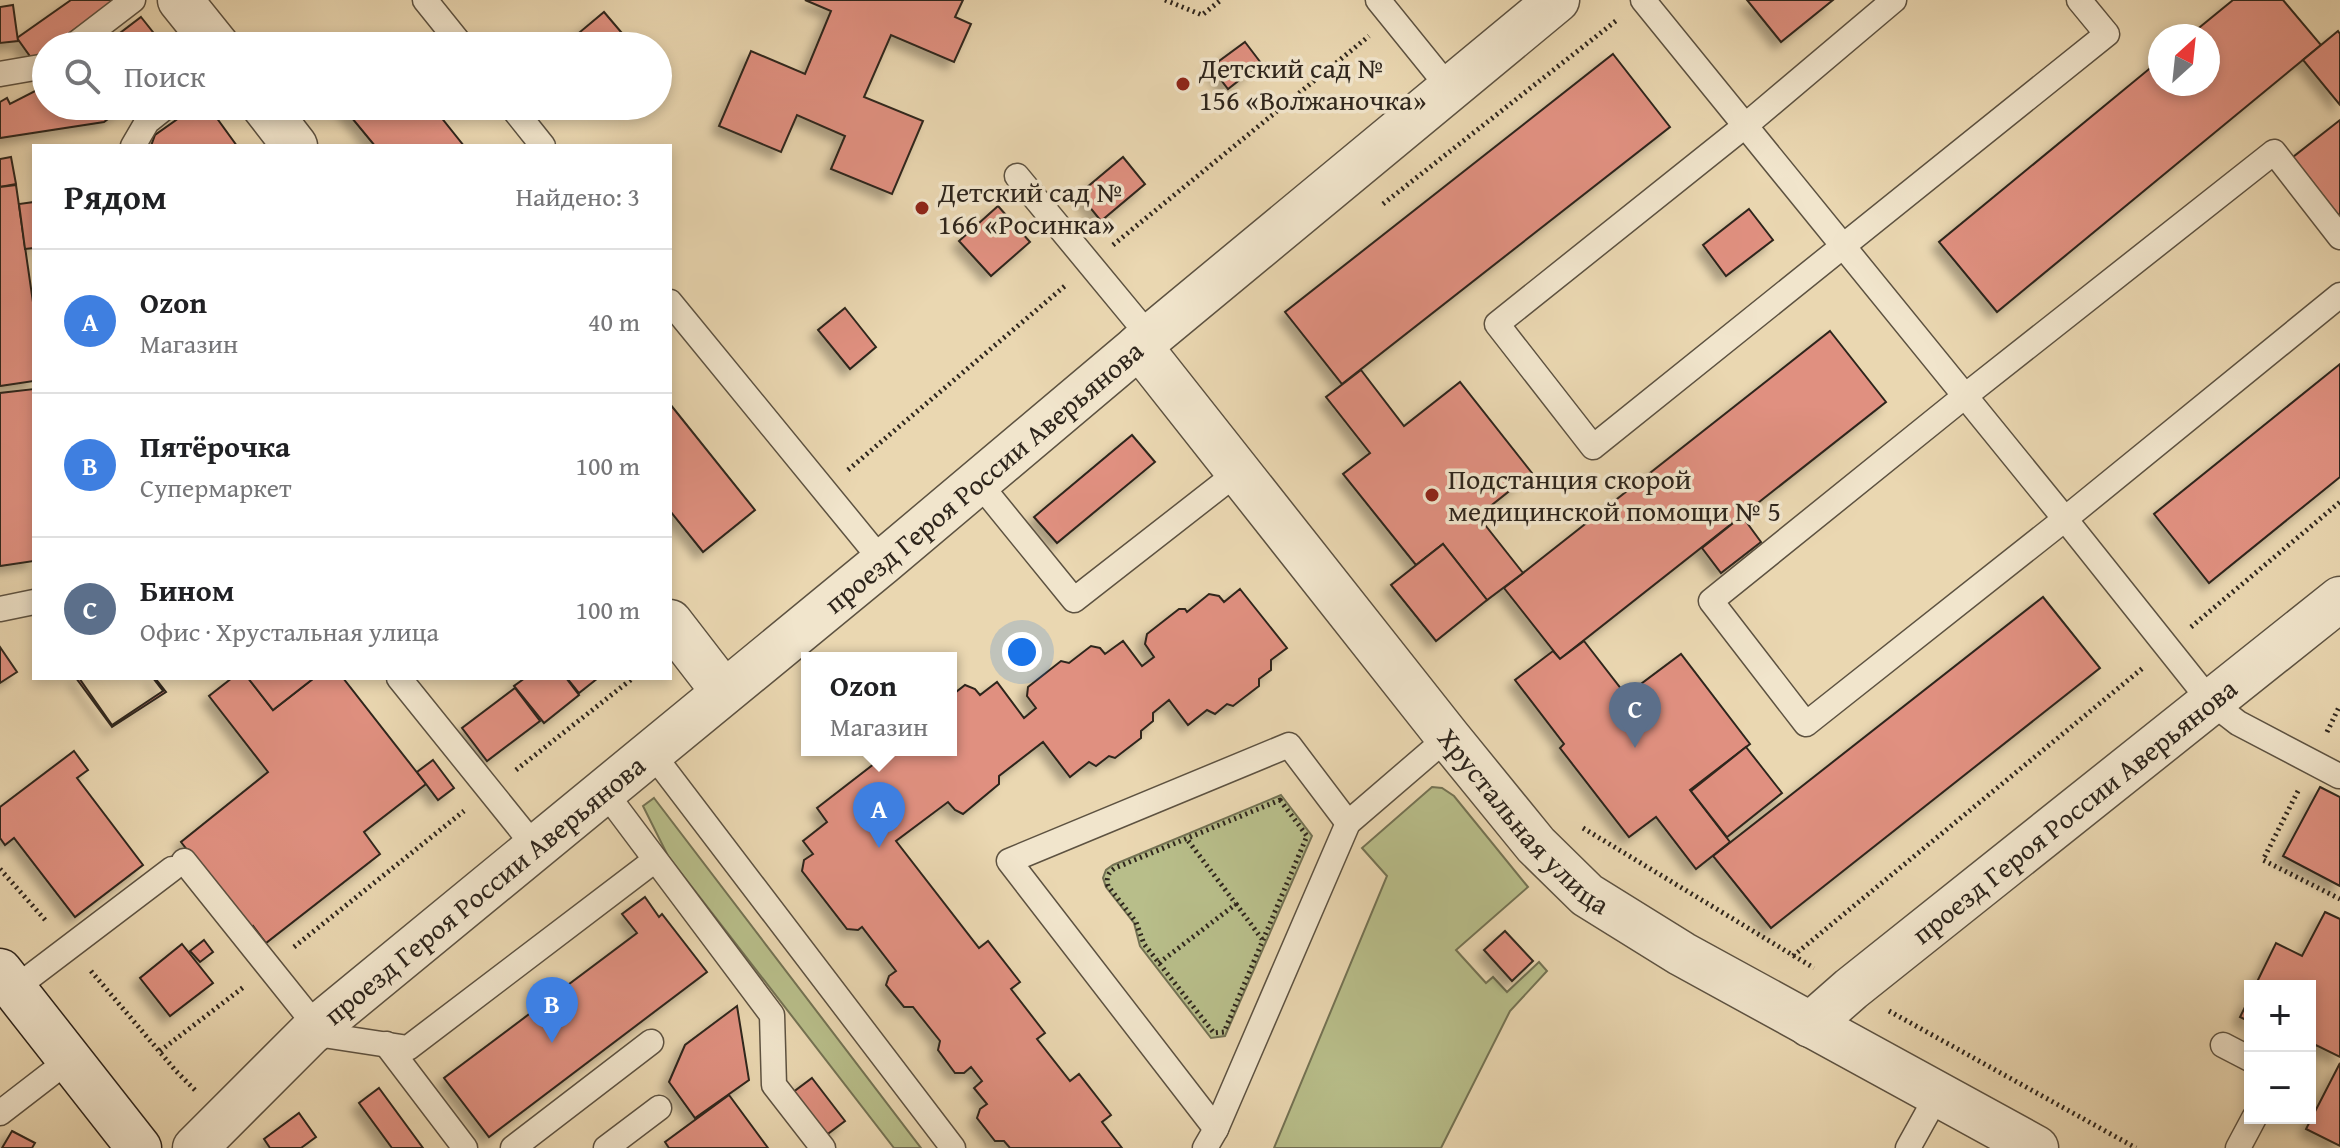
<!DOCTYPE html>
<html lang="ru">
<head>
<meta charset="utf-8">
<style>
	:root { --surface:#fff; --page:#f6f6f6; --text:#202124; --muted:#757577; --line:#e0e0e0; --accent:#8f2418 }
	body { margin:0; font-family:"Gentium Book Plus",serif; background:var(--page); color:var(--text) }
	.controls { position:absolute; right:24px; bottom:24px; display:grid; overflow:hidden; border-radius:0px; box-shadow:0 4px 12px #0003 }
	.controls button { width:72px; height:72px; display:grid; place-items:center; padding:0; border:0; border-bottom:2px solid var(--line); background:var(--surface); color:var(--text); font:40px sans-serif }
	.compass { position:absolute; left:2148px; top:24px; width:72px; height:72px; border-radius:50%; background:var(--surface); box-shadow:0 4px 12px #0003; rotate:27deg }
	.you { position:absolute; left:1022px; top:652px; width:28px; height:28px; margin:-20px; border:6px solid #fff; border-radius:50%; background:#1a73e8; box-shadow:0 0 0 12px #1a73e833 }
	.badge { display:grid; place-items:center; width:52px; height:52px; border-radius:50%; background:var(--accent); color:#fff; font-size:26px; font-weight:700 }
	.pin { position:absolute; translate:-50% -66px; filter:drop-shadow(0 2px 4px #0008) }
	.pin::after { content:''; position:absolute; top:42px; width:28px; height:24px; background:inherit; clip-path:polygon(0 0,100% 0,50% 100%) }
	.popup { position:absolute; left:801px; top:652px; width:156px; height:104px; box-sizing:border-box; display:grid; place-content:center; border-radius:0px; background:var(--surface); filter:drop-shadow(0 2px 6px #0005); font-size:26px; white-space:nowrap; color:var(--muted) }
	.popup b { font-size:30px; color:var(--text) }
	.popup::after { content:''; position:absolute; left:50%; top:100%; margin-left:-16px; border:16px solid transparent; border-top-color:var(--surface) }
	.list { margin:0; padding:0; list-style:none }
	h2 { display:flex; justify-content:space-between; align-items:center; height:104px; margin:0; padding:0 32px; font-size:34px }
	h2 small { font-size:26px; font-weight:400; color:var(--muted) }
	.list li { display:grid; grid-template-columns:52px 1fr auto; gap:24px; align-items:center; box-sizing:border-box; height:144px; padding:0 32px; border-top:2px solid var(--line) }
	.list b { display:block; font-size:30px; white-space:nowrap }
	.list p { margin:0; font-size:26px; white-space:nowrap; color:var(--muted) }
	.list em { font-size:26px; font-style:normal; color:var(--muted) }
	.icon { flex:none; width:44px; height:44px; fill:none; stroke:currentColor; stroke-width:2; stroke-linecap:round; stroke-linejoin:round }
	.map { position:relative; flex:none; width:2340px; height:1148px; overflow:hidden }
	.search { position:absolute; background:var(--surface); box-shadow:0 4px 12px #0003; left:32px; top:32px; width:640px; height:88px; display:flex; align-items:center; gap:20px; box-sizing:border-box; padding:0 28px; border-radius:44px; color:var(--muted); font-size:30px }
	.panel { position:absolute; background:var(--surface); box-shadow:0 4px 12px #0003; left:32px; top:144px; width:640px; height:536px; border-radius:0px }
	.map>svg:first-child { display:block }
	.green { fill:#b8be8a; stroke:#737253; stroke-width:2 }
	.building { fill:#e09080; stroke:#2e251c; stroke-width:2; filter:url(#shadow) }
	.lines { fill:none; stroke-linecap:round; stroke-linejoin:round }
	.lane-casing { stroke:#5d5241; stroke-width:27 }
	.street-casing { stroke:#5d5241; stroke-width:47 }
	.secondary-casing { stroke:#2e251c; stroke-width:47 }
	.path { stroke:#2e251c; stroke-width:5; stroke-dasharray:2 4; stroke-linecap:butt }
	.lane { stroke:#f1e5cc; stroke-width:24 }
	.street { stroke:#f1e5cc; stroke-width:44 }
	.secondary { stroke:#f1e5cc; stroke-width:44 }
	.poi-dot { fill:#8f2418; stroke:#f1e5cc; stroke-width:3 }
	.labels { text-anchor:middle; stroke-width:7; stroke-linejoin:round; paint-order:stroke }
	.poi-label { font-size:28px; fill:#2e251c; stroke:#f1e5cc; text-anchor:start }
	.street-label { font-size:28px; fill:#2e251c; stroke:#f1e5cc }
</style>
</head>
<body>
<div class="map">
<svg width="2340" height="1148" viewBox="0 0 2340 1148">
	<defs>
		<filter id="shadow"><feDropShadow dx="-7" dy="7" stdDeviation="4" flood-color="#0004"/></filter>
	</defs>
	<rect width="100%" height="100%" fill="#ead7b1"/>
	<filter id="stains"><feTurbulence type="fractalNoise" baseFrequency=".0025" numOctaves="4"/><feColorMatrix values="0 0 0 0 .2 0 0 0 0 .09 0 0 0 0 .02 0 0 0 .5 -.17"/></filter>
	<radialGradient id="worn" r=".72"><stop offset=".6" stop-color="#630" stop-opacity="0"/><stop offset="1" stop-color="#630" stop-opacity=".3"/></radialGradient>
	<g class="green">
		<path d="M1432 787 1442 788 1454 796 1528 887 1456 950 1486 983 1493 977 1507 992 1539 962 1547 971 1510 1011 1441 1148H1274L1387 876 1362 848Z"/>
		<path d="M1281 795 1312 836 1225 1036 1211 1038 1140 946 1134 923 1106 887 1103 878 1106 870 1113 865Z"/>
		<path d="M654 798 921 1148H894L668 856 643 806Z"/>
	</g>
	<g class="building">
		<path d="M71 0H116L51 46H46V49L32 59 17 38Z"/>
		<path d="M805 0H963L955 17 971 24 954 62 891 35 864 97 923 121 892 194 831 169 845 136 797 115 781 152 719 126 751 51 805 74 831 11Z"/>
		<path d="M1747 0H1833L1781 42Z"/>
		<path d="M2233 0H2283L2321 45 1997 312 1939 242 2160 60V84H2208V36H2189Z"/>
		<path d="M13 5 18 41 0 43V7Z"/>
		<path d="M604 12 633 46H592L580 32Z"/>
		<path d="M141 17 164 46H103Z"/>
		<path d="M2338 31 2340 34V105L2303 60Z"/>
		<path d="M1245 42 1261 63 1228 89 1211 67Z"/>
		<path d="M1613 54 1670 127 1342 384 1285 312Z"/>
		<path d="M37 90 41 95 46 91V106H125L104 122 0 138V102L7 98 10 104Z"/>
		<path d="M196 106H208L237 146H151L155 135Z"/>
		<path d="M342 106H432L464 146H375Z"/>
		<path d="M2340 120V217L2293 157Z"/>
		<path d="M11 157 16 184 0 187V159Z"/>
		<path d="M1123 157 1145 184 1101 221 1079 194Z"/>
		<path d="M16 185 34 309V381L0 386V187Z"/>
		<path d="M34 202V248L25 249 19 204Z"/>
		<path d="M998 206 1030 242 991 276 959 241Z"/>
		<path d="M1749 209 1773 240 1726 276 1703 245Z"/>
		<path d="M845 308 876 347 850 369 818 330Z"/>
		<path d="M1830 331 1886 402 1560 659 1504 588Z"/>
		<path d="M2340 364V477L2209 583 2154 514Z"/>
		<path d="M1361 370 1404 426 1460 382 1532 473 1478 516 1523 573 1487 600 1443 544 1416 565 1343 474 1370 453 1326 397Z"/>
		<path d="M34 389V561L0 566V393Z"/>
		<path d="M670 404 755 510 703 552 670 511Z"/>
		<path d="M1132 435 1155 462 1057 543 1034 517Z"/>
		<path d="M1742 516 1761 542 1721 573 1702 548Z"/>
		<path d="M1443 544 1487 600 1436 641 1391 585Z"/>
		<path d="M1240 589 1287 648 1271 660V670L1259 679V686L1233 706 1227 704 1215 714 1207 710 1188 725 1169 700 1153 713V721L1141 731V738L1115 758 1109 756 1096 766 1089 762 1070 777 1043 742 999 776V784L963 814 955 810 948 802 896 841 979 948 988 941 1020 982 1011 989 1045 1033 1037 1039 1070 1081 1079 1074 1111 1115 1102 1122 1122 1148H1010L1004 1141H995L977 1118 980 1109 987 1104 974 1088 982 1081 971 1067 964 1073H955L938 1050 940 1041 913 1007H904L886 985 889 976 896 971 862 927 858 930 847 929 802 871 804 860 813 854 803 841 827 822 817 808 892 750H951V696L965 685 975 689 980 695 997 682 1024 718 1036 708 1027 696 1028 687 1061 661 1069 663 1091 646 1100 648 1105 654 1123 641 1142 666 1154 657 1145 644 1147 634 1179 609H1185L1187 612 1209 594 1219 596 1224 602Z"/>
		<path d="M2043 597 2100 668 1771 928 1713 856Z"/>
		<path d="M1584 641 1626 695 1681 654 1750 744 1690 790 1730 842 1696 869 1656 817 1629 837 1560 748 1564 744 1515 680 1553 651 1560 659Z"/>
		<path d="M0 647 17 672 0 683Z"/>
		<path d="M76 678H79L112 725 163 691 153 678H155L166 692 112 727Z"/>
		<path d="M232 678H248L273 710 314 678H343L426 784 364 832 380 854 266 943 253 926 249 929 181 842 268 772 209 696Z"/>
		<path d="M248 678H314L273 710Z"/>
		<path d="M525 678H566L579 695 544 723 514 686Z"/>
		<path d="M567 678H598L579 693Z"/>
		<path d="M515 688 540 721 487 761 462 728Z"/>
		<path d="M1746 747 1782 793 1727 837 1691 791Z"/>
		<path d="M74 751 88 770 77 778 143 865 75 917 14 838 5 845 0 838V807Z"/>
		<path d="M433 760 454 788 438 800 417 772Z"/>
		<path d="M2320 787 2340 797V886L2283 856Z"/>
		<path d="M645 897 659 917 662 914 707 972 489 1137 444 1078 637 933 622 914Z"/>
		<path d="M2325 912 2340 919V1057L2316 1045 2312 1053H2310V986H2255L2276 943 2302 956Z"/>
		<path d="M1505 931 1533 961 1512 981 1484 950Z"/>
		<path d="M204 940 213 952 200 962 190 951Z"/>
		<path d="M182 944 213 983 170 1016 140 978Z"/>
		<path d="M2250 997V1022L2240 1017Z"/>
		<path d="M737 1006 749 1080 695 1118 669 1082 685 1045Z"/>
		<path d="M2340 1063V1146L2306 1129Z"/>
		<path d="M812 1078 845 1121 825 1136 792 1093Z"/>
		<path d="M379 1088 423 1148H392L359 1103Z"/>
		<path d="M729 1095 768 1148H669L665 1142Z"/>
		<path d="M299 1113 316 1137 301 1148H270L264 1139Z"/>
		<path d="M12 1131 35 1143 32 1148H2Z"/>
	</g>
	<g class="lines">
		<defs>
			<g id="lane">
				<path d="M425 0 462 46"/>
				<path d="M1378 0 1450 89"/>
				<path d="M1643 0 2065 519 2211 702 2238 723 2339 776"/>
				<path d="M1894 0 1746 125 1497 324 1593 447 2107 34 2079 0"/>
				<path d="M73 46 133 0"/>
				<path d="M0 74 46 66"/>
				<path d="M511 106 543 146"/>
				<path d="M133 146 147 122 167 106"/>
				<path d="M1017 176 1150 337"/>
				<path d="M2340 237 2274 152 1965 396 1711 601 1806 724 2065 519 2340 295"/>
				<path d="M670 302 883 562"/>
				<path d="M978 482 1074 600 1238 472"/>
				<path d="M0 609 34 602"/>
				<path d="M399 678 536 848"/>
				<path d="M651 752 953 1148"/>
				<path d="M604 791 772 1015 774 1085 823 1148"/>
				<path d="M184 861 317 1027"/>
				<path d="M14 989 172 869"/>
				<path d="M310 1033 408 1048 655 860"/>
				<path d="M386 1044 465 1148"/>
				<path d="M2223 1045 2250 1059"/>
				<path d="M0 1113 70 1059"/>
				<path d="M1216 1129 1348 823 1448 737"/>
				<path d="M513 1148 651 1042"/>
				<path d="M606 1148 659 1108"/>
				<path d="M1205 1148 1216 1129 1009 861 1289 745 1348 823"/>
				<path d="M1908 1148 1938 1094"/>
				<path d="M2238 1148 2254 1118"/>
			</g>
			<g id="street">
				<path d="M180 0 217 46"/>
				<path d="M264 106 295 146"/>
				<path id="s1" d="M1139 346 1448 737 1536 845 1587 895 1682 954 2036 1148"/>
				<path d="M670 622 724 692"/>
				<path id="s2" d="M1810 1025 1851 989 2340 599"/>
				<path id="s3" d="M195 1148 310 1033 883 562 1150 337 1557 0"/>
			</g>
			<path id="secondary" d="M0 971 139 1148"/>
		</defs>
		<use href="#lane" class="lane-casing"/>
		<use href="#street" class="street-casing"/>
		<use href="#secondary" class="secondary-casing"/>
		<g class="path">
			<path d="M1165 0 1202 15 1221 0"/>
			<path d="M1383 204 1617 20"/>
			<path d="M1113 245 1369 36"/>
			<path d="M848 470 1066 285"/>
			<path d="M2191 627 2340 502"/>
			<path d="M2327 732 2340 705"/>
			<path d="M516 770 633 678"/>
			<path d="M2298 791 2263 860 2340 899"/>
			<path d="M1280 800 1307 836 1224 1032 1214 1033 1144 944 1136 922 1108 886C1106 877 1108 873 1115 868Z"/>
			<path d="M1583 828 1814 968"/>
			<path d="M0 869 47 922"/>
			<path d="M1236 904 1262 939"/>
			<path d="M294 947 464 811"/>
			<path d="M1793 956 2144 667"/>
			<path d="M1159 963 1236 904 1186 838"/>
			<path d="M91 971 176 1071 195 1090"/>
			<path d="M1889 1011 2136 1148"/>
			<path d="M160 1051 245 986"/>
		</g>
		<use href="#lane" class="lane"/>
		<use href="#street" class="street"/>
		<use href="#secondary" class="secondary"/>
	</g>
	<g class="poi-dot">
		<circle cx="1183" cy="84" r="8"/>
		<circle cx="922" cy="208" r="8"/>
		<circle cx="1432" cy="495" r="8"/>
	</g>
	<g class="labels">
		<g class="poi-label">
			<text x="1199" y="78">Детский сад №<tspan x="1199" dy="32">156 «Волжаночка»</tspan></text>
			<text x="938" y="202">Детский сад №<tspan x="938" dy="32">166 «Росинка»</tspan></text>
			<text x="1448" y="489">Подстанция скорой<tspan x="1448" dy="32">медицинской помощи № 5</tspan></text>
		</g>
		<g class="street-label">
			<text dy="10" stroke="none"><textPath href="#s3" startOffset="1036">проезд Героя России Аверьянова</textPath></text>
			<text dy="10" stroke="none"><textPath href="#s2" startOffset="340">проезд Героя России Аверьянова</textPath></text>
			<text dy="10" stroke="none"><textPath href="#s1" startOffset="612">Хрустальная улица</textPath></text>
			<text dy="10" stroke="none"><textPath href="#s3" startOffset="388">проезд Героя России Аверьянова</textPath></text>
		</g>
	</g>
	<rect width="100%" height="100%" filter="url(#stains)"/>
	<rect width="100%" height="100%" fill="url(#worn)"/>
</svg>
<div class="controls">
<button>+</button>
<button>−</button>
</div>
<svg class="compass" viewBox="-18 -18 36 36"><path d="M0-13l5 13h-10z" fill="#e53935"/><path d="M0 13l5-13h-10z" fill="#757577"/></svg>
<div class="you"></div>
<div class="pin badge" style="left:879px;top:848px;background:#3f7fe0">A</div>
<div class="popup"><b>Ozon</b>Магазин</div>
<div class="pin badge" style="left:552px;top:1043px;background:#3f7fe0">B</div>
<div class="pin badge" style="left:1635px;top:748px;background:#5c6f8a">C</div>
<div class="search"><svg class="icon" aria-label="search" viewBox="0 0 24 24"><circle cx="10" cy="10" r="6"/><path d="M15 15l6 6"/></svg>Поиск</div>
<section class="panel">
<h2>Рядом<small>Найдено: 3</small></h2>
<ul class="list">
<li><span class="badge" style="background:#3f7fe0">A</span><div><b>Ozon</b><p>Магазин</p></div><em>40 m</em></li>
<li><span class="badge" style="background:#3f7fe0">B</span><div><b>Пятёрочка</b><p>Супермаркет</p></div><em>100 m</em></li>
<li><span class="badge" style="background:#5c6f8a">C</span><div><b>Бином</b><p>Офис · Хрустальная улица</p></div><em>100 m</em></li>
</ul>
</section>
</div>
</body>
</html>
